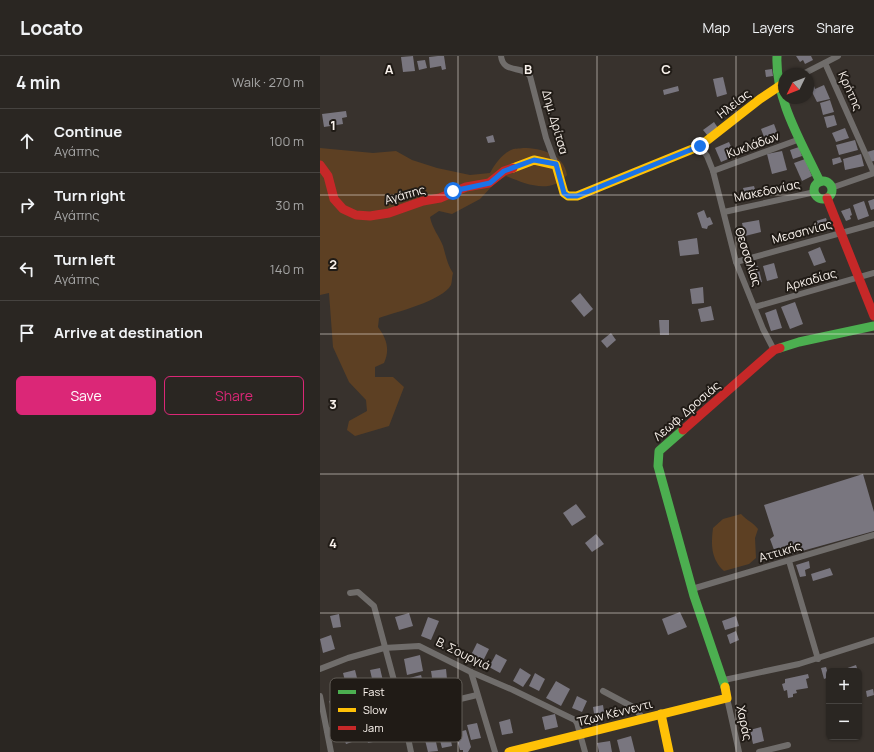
<!DOCTYPE html>
<html lang="en">
<head>
<meta charset="utf-8">
<style>
	:root { --surface:#2a2622; --page:#36322f; --text:#f1f3f6; --muted:#a5a5a5; --line:#464340; --accent:#db2777 }
	body { margin:0; font-family:Manrope,sans-serif; background:var(--page); color:var(--text) }
	.controls { position:absolute; right:12px; bottom:12px; display:grid; overflow:hidden; border-radius:6px; box-shadow:0 1px 3px #0004 }
	.controls button { width:36px; height:36px; display:grid; place-items:center; padding:0; border:0; border-bottom:1px solid var(--line); background:var(--surface); color:var(--text); font:20px sans-serif }
	.compass { position:absolute; left:458px; top:12px; width:36px; height:36px; border-radius:50%; background:var(--surface); box-shadow:0 1px 3px #0004; rotate:227deg }
	.stop { position:absolute; width:12px; height:12px; margin:-9px; border:3px solid #1a73e8; border-radius:50%; background:#fff }
	.stop.end { background:#1a73e8; border-color:#fff; box-shadow:0 1px 4px #0008 }
	.list { margin:0; padding:0; list-style:none }
	h2 { display:flex; justify-content:space-between; align-items:center; height:52px; margin:0; padding:0 16px; font-size:17px }
	h2 small { font-size:13px; font-weight:400; color:var(--muted) }
	.list li { display:grid; grid-template-columns:26px 1fr auto; gap:12px; align-items:center; box-sizing:border-box; height:64px; padding:0 16px; border-top:1px solid var(--line) }
	.list b { display:block; font-size:15px; white-space:nowrap }
	.list p { margin:0; font-size:13px; white-space:nowrap; color:var(--muted) }
	.list em { font-size:13px; font-style:normal; color:var(--muted) }
	.actions { display:flex; gap:8px; padding:12px 16px }
	.actions a { flex:1; padding:9px 0; border:1px solid var(--accent); border-radius:6px; text-align:center; font-size:14px; color:var(--accent) }
	.actions .main { background:var(--accent); color:#fff }
	.icon { flex:none; width:22px; height:22px; fill:none; stroke:currentColor; stroke-width:2; stroke-linecap:round; stroke-linejoin:round }
	.map { position:relative; flex:none; width:554px; height:696px; overflow:hidden }
	header { display:flex; align-items:center; gap:24px; box-sizing:border-box; height:56px; padding:0 20px; background:var(--surface); border-bottom:1px solid var(--line) }
	header strong { font-size:19px }
	nav { display:flex; gap:22px; margin-inline-start:auto; font-size:14px }
	main { display:flex }
	aside { flex:1; background:var(--surface) }
	.map>svg:first-child { display:block }
	.green { fill:#5d4023 }
	.building { fill:#79767f }
	.lines { fill:none; stroke-linecap:round; stroke-linejoin:round }
	.street { stroke:#706d6b; stroke-width:6 }
	.fast { stroke:#4caf50; stroke-width:9 }
	.slow { stroke:#ffc107; stroke-width:9 }
	.jam { stroke:#c62828; stroke-width:9 }
	.route { stroke:#1a73e8; stroke-width:5 }
	.grid { fill:none; stroke:#faf3ed; stroke-width:1; stroke-opacity:0.55 }
	.labels { text-anchor:middle; stroke-width:4; stroke-linejoin:round; paint-order:stroke }
	.street-label { font-size:12px; fill:#faf3ed; stroke:#201b16 }
	.key { fill:#201b16; stroke:#615c56; stroke-width:1 }
	.key-label { font-size:11px; fill:#faf3ed }
	.grid-label { font-size:13px; text-anchor:middle; font-weight:bold; fill:#faf3ed; stroke:#201b16; stroke-width:4; stroke-linejoin:round; paint-order:stroke }
</style>
</head>
<body>
<header>
<strong>Locato</strong>
<nav><a>Map</a><a>Layers</a><a>Share</a></nav>
</header>
<main>
<aside>
<h2>4 min<small>Walk · 270 m</small></h2>
<ul class="list">
<li><svg class="icon" aria-label="ahead" viewBox="0 0 24 24"><path d="M12 20V5M6 11l6-6 6 6"/></svg><div><b>Continue</b><p>Αγάπης</p></div><em>100 m</em></li>
<li><svg class="icon" aria-label="right" viewBox="0 0 24 24"><path d="M7 20v-9h11M14 6l5 5-5 5"/></svg><div><b>Turn right</b><p>Αγάπης</p></div><em>30 m</em></li>
<li><svg class="icon" aria-label="left" viewBox="0 0 24 24"><path d="M17 20v-9H6M10 6l-5 5 5 5"/></svg><div><b>Turn left</b><p>Αγάπης</p></div><em>140 m</em></li>
<li><svg class="icon" aria-label="arrive" viewBox="0 0 24 24"><path d="M6 21V4h12l-3 4 3 4H6"/></svg><div><b>Arrive at destination</b></div></li>
</ul>
<div class="actions"><a class="main">Save</a><a>Share</a></div>
</aside>
<div class="map">
<svg width="554" height="696" viewBox="0 0 554 696">
	<rect width="100%" height="100%" fill="#38322d"/>
	<g class="green">
		<path d="M0 92 53 97 76 95 92 104 117 112 150 119 170 117C175 108 181 99 191 94 194 92 199 93 203 92 221 92 244 98 247 119 231 139 205 128 186 120L175 127 160 143 132 158 119 155 110 161C112 172 119 180 123 190 126 200 127 208 133 217 132 220 132 226 131 229 122 245 76 256 59 262L58 271C67 283 70 294 64 307L55 311V321H73L84 331 69 370 35 380 27 374 29 365 47 355 46 344 29 326 13 291 9 237 0 239Z"/>
		<path d="M421 458C427 465 433 466 438 473L435 482 436 502 429 508 404 515C391 503 391 489 393 472L403 463Z"/>
	</g>
	<g class="building">
		<path d="M93 0 95 15 83 16 81 1Z"/>
		<path d="M118 0H124L126 13 122 14 121 10 110 12 109 1Z"/>
		<path d="M476 0H491L493 4 485 8 483 4 480 6Z"/>
		<path d="M105 4 107 12 99 14 97 5Z"/>
		<path d="M452 13 453 20 446 21 445 14Z"/>
		<path d="M403 21 407 38 397 41 393 23Z"/>
		<path d="M504 29 510 43 497 46 490 32 494 30 495 33Z"/>
		<path d="M358 30 359 35 344 39 343 34Z"/>
		<path d="M510 44 514 56 503 59 500 47Z"/>
		<path d="M26 55 27 61 22 62 23 68 4 71 2 58Z"/>
		<path d="M514 59 517 69 507 72 504 61Z"/>
		<path d="M394 66 398 72 388 80 383 74Z"/>
		<path d="M454 68 460 84 447 89 441 73Z"/>
		<path d="M525 72 529 82 516 86 512 77Z"/>
		<path d="M173 79 175 86 168 87 166 81Z"/>
		<path d="M535 84 538 94 519 99 516 89Z"/>
		<path d="M409 86 415 100 401 106 395 92Z"/>
		<path d="M479 91 482 100 473 103 470 94Z"/>
		<path d="M554 94V105L550 106 547 96Z"/>
		<path d="M462 95 467 114 452 118 447 98Z"/>
		<path d="M541 98 544 110 525 114 523 103Z"/>
		<path d="M520 101 522 106 513 109 512 103Z"/>
		<path d="M485 103 492 120 482 125 474 107Z"/>
		<path d="M434 130 437 140 426 143 423 132Z"/>
		<path d="M554 143V153L551 154 548 145Z"/>
		<path d="M544 145 549 160 538 164 533 149Z"/>
		<path d="M530 152 532 159 530 160 531 163 526 165 521 155Z"/>
		<path d="M384 154 387 162 390 161 393 168 388 170 387 173 382 172 377 157Z"/>
		<path d="M506 162 510 174 497 178 493 166Z"/>
		<path d="M439 164 441 176 425 180 422 167Z"/>
		<path d="M377 182 379 198 360 200 358 185Z"/>
		<path d="M500 191 506 206 494 210 488 196Z"/>
		<path d="M454 207 458 222 447 225 443 210Z"/>
		<path d="M438 210 442 226 434 228 430 213Z"/>
		<path d="M383 231 384 247 372 248 370 233Z"/>
		<path d="M260 237 273 253 264 261 251 245Z"/>
		<path d="M475 246 483 268 470 273 461 251Z"/>
		<path d="M391 250 394 264 381 266 378 253Z"/>
		<path d="M456 253 462 272 451 275 445 257Z"/>
		<path d="M339 264H349V279H340Z"/>
		<path d="M291 277 296 284 287 292 281 285Z"/>
		<path d="M543 418 554 456V475L457 502 450 483 454 480 444 449Z"/>
		<path d="M256 448 266 461 252 470 243 457Z"/>
		<path d="M276 478 284 488 272 496 265 487Z"/>
		<path d="M489 505 490 512 485 514 486 520 480 521 476 509Z"/>
		<path d="M510 512 513 519 493 525 491 518Z"/>
		<path d="M360 556 367 571 348 579 342 563Z"/>
		<path d="M89 557 93 570 79 574 75 561Z"/>
		<path d="M19 558 21 571 13 572 10 560Z"/>
		<path d="M416 560 419 570 405 574 402 565Z"/>
		<path d="M108 561 119 565 111 584 101 580Z"/>
		<path d="M416 575 419 584 410 588 407 579Z"/>
		<path d="M11 579 15 593 3 597 0 583Z"/>
		<path d="M157 587 169 593 161 609 149 603Z"/>
		<path d="M176 598 187 604 180 617 169 611Z"/>
		<path d="M100 599 103 615 87 619 84 603Z"/>
		<path d="M536 609 538 615H519Z"/>
		<path d="M506 611 509 621 504 623 501 612Z"/>
		<path d="M60 612 63 625 53 627 50 614Z"/>
		<path d="M200 612 211 619 203 631 193 625Z"/>
		<path d="M126 613 128 633 114 635 111 615Z"/>
		<path d="M35 614 38 626 26 629 23 617Z"/>
		<path d="M215 617 225 623 219 635 209 630Z"/>
		<path d="M488 618 489 622 486 623 488 632 476 634 477 637 473 638V641L468 642 467 634 464 635 462 628 465 627V623Z"/>
		<path d="M101 619 105 633 86 639 82 624Z"/>
		<path d="M236 625 250 633 241 650 226 642Z"/>
		<path d="M553 633 554 639 547 641 546 635Z"/>
		<path d="M257 640 267 645 262 656 252 652Z"/>
		<path d="M19 642 25 660 15 663 9 645Z"/>
		<path d="M283 649 285 662 275 664 273 651Z"/>
		<path d="M235 658 238 671 225 674 222 661Z"/>
		<path d="M190 663 193 677 182 679 179 666Z"/>
		<path d="M55 667 58 685 48 687 45 673Z"/>
		<path d="M157 667 161 682 151 684 147 669Z"/>
		<path d="M441 671 444 685 433 688 430 674Z"/>
		<path d="M27 673 32 686 26 688 21 675Z"/>
		<path d="M146 674 151 691 148 696H143V694H140L135 677Z"/>
		<path d="M129 675 132 690 122 692 118 677Z"/>
		<path d="M114 677 118 695 108 696 104 680Z"/>
		<path d="M311 680 315 696H300L297 684Z"/>
		<path d="M290 685 292 696H279L277 687Z"/>
	</g>
	<g class="lines">
		<g class="street">
			<path d="M181 0C183 18 202 9 210 20L226 82 236 109"/>
			<path d="M505 7 554 117"/>
			<path d="M483 18 518 0"/>
			<path d="M380 90 387 100 393 115 416 206 443 273 454 294"/>
			<path d="M393 115 480 83"/>
			<path d="M511 132 554 117"/>
			<path d="M404 156 495 136"/>
			<path d="M416 206 554 168"/>
			<path d="M435 251 554 217"/>
			<path d="M469 505 498 603"/>
			<path d="M372 533 554 479"/>
			<path d="M30 537 38 536 54 550 83 658 91 696"/>
			<path d="M0 613 28 602 64 592 99 590 151 616 193 634 255 664 257 667 265 696"/>
			<path d="M151 616 175 696"/>
			<path d="M404 624 479 608 554 584"/>
			<path d="M283 635 313 651 323 662"/>
			<path d="M0 640 11 696"/>
			<path d="M407 642 419 696"/>
			<path d="M7 675 157 639"/>
			<path d="M439 696 468 689"/>
		</g>
		<g class="fast">
			<path d="M457 0C455 44 482 87 500 126"/>
			<circle cx="503" cy="134" r="9"/>
			<path d="M460 292 479 286 554 270"/>
			<path d="M363 374 339 395 338 410 374 540 405 631"/>
		</g>
		<g class="slow">
			<path d="M193 112 214 104 236 109 244 137 248 140H257L380 90 440 43 464 27"/>
			<path d="M341 658 349 696"/>
			<path d="M189 696 407 642 405 631"/>
		</g>
		<g class="jam">
			<path d="M0 109 8 120 14 143 23 153 36 159 50 160 69 157 103 145 120 142 146 131 169 127 184 115 193 112"/>
			<path d="M507 142 554 260"/>
			<path d="M363 374 454 294 460 292"/>
		</g>
	</g>
	<g class="lines">
		<path class="route" d="M133 135 170 127 184 115 214 104 236 108 244 137 248 140H257L380 90"/>
	</g>
	<path class="grid" d="M138 0V696M277 0V696M416 0V696M0 139H554M0 278H554M0 418H554M0 557H554"/>
	<g class="labels">
		<g class="street-label">
			<text transform="translate(530 35) rotate(66)" y="4">Κρήτης</text>
			<text transform="translate(414 48) rotate(-38)" y="4">Ηλείας</text>
			<text transform="translate(235 66) rotate(74)" y="4">Δημ. Δρίτσα</text>
			<text transform="translate(433 89) rotate(-20)" y="4">Κυκλάδων</text>
			<text transform="translate(447 135) rotate(-12)" y="4">Μακεδονίας</text>
			<text transform="translate(85 139) rotate(-16)" y="4">Αγάπης</text>
			<text transform="translate(482 176) rotate(-15)" y="4">Μεσσηνίας</text>
			<text transform="translate(428 201) rotate(72)" y="4">Θεσσαλίας</text>
			<text transform="translate(491 224) rotate(-16)" y="4">Αρκαδίας</text>
			<text transform="translate(367 355) rotate(-41)" y="4">Λεωφ. Δροσιάς</text>
			<text transform="translate(460 496) rotate(-17)" y="4">Αττικής</text>
			<text transform="translate(143 598) rotate(26)" y="4">Β. Σουργιά</text>
			<text transform="translate(295 657) rotate(-14)" y="4">Τζων Κέννεντι</text>
			<text transform="translate(424 667) rotate(78)" y="4">Χαράς</text>
		</g>
	</g>
	<rect x="10" y="622" width="132" height="64" rx="6" class="key"/>
	<rect x="18" y="634" width="18" height="4" fill="#4caf50"/>
	<rect x="18" y="652" width="18" height="4" fill="#ffc107"/>
	<rect x="18" y="670" width="18" height="4" fill="#c62828"/>
	<g class="key-label">
		<text x="43" y="640">Fast</text>
		<text x="43" y="658">Slow</text>
		<text x="43" y="676">Jam</text>
	</g>
	<g class="grid-label">
		<text x="69" y="18">A</text>
		<text x="208" y="18">B</text>
		<text x="346" y="18">C</text>
		<text x="13" y="74">1</text>
		<text x="13" y="213">2</text>
		<text x="13" y="353">3</text>
		<text x="13" y="492">4</text>
	</g>
</svg>
<div class="controls">
<button>+</button>
<button>−</button>
</div>
<svg class="compass" viewBox="-18 -18 36 36"><path d="M0-13l5 13h-10z" fill="#e53935"/><path d="M0 13l5-13h-10z" fill="#a5a5a5"/></svg>
<div class="stop" style="left:133px;top:135px"></div>
<div class="stop end" style="left:380px;top:90px"></div>
</div>
</main>
</body>
</html>
